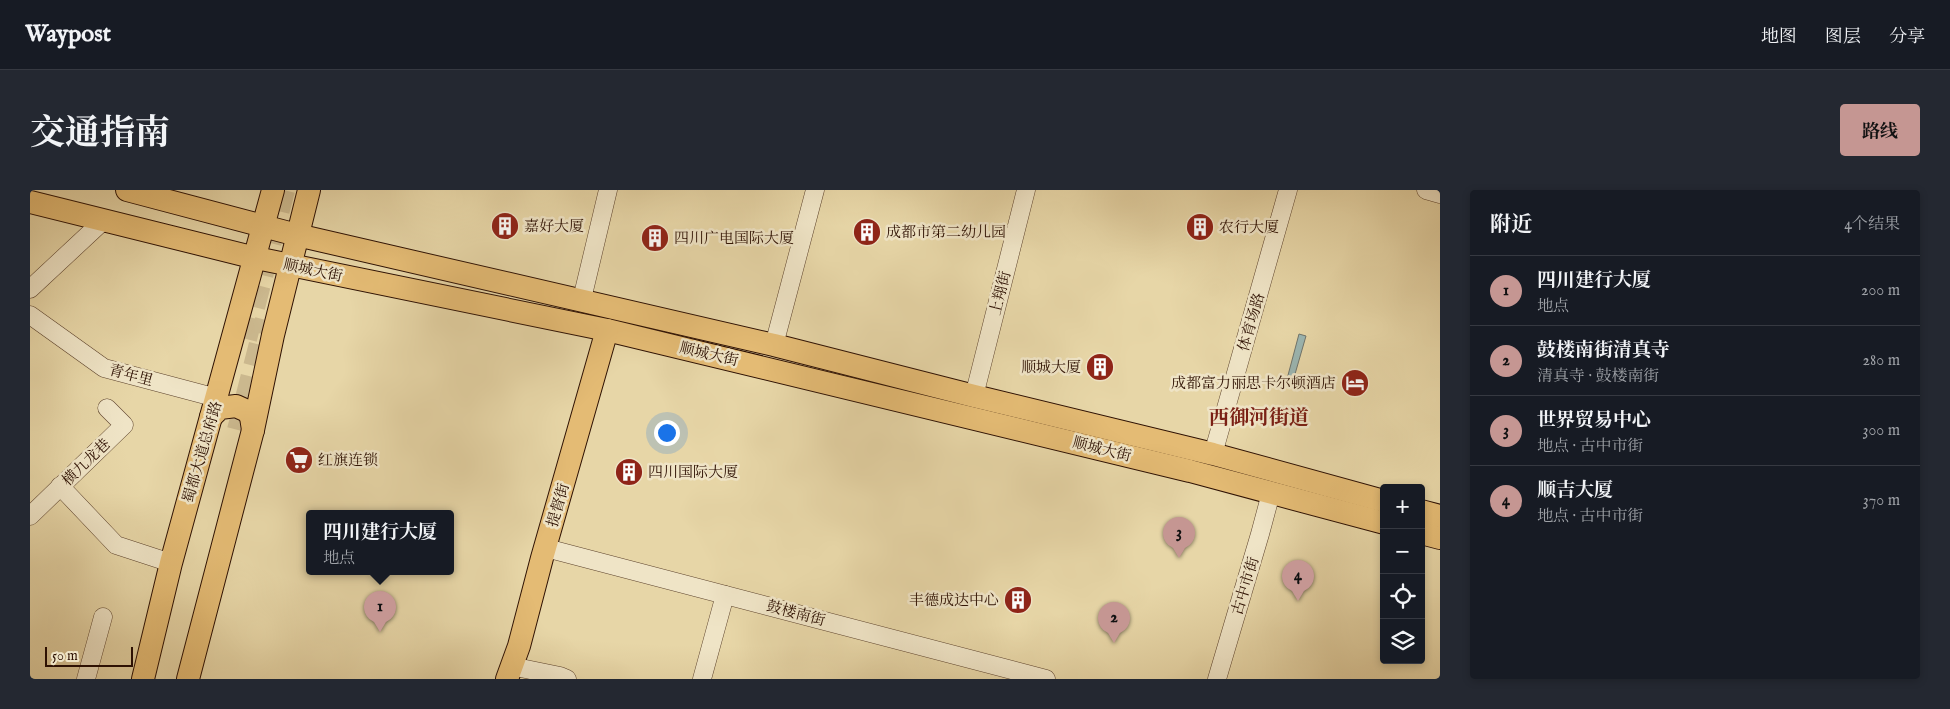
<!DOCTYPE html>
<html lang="zh">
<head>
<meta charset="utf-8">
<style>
	:root { --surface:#171b24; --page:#242831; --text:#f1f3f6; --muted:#9ea1a6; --line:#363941; --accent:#c59692 }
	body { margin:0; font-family:"IM FELL English","Noto Serif SC",serif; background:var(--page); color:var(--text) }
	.controls { position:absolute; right:15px; bottom:15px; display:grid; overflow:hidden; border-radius:5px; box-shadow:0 2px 8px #0003 }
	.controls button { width:45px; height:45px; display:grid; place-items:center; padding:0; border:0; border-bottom:1px solid var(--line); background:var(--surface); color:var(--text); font:25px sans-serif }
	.scale { position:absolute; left:15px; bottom:12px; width:88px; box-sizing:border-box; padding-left:5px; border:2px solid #2e1103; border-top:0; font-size:14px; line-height:18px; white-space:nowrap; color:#2e1103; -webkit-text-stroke:4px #efe4c6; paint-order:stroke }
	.you { position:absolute; left:636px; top:242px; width:18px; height:18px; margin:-12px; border:4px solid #fff; border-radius:50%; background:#1a73e8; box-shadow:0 0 0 8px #1a73e833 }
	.badge { display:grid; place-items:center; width:32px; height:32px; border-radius:50%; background:var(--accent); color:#111; font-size:16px; font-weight:700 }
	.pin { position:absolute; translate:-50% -41px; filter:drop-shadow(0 1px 2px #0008) }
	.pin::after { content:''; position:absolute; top:26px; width:18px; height:15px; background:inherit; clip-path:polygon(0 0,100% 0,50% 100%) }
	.popup { position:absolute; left:276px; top:320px; width:148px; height:65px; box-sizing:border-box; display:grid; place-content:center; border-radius:5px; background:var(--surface); filter:drop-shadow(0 1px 4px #0005); font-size:16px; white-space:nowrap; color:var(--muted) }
	.popup b { font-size:19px; color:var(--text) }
	.popup::after { content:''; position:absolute; left:50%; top:100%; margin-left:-10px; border:10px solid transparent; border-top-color:var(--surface) }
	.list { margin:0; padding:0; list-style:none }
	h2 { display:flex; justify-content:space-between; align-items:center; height:65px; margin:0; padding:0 20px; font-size:21px }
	h2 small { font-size:16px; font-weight:400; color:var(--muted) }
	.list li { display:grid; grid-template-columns:32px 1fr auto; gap:15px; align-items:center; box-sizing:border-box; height:70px; padding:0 20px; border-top:1px solid var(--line) }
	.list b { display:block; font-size:19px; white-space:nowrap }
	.list p { margin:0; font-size:16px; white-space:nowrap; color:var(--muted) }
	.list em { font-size:16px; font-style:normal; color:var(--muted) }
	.icon { flex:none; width:28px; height:28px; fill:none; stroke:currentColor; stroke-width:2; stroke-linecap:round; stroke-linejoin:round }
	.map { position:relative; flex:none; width:1410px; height:489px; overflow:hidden; border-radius:5px }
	header { display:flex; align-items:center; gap:30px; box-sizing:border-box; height:70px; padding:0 25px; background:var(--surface); border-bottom:1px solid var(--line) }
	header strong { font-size:24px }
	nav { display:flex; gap:28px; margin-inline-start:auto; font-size:18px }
	.intro { display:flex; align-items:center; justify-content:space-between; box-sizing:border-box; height:120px; padding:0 30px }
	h1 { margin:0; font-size:35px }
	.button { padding:12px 22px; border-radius:5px; background:var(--accent); color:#111; font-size:18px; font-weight:700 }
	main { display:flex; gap:30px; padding:0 30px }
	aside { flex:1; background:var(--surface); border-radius:5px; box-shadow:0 2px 8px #0003 }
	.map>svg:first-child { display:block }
	.water { fill:#9bb6b2; stroke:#6f746c }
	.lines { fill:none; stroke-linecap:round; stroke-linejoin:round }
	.major-tunnel { stroke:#cbb88e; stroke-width:22; stroke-dasharray:22 11; stroke-linecap:butt }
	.minor-casing { stroke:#5c422c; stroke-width:19 }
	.major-casing { stroke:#2e1103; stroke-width:24 }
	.minor { stroke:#efe4c6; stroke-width:18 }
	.major { stroke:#e4bb74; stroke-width:22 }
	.labels { text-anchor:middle; stroke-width:5; stroke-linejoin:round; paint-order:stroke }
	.poi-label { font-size:15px; fill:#2e1103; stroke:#efe4c6; text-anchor:start }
	.street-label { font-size:15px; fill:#2e1103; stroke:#efe4c6 }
	.district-label { font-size:20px; font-weight:bold; fill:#7a1f14; stroke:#efe4c6 }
</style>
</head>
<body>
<header>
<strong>Waypost</strong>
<nav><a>地图</a><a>图层</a><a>分享</a></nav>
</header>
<div class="intro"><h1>交通指南</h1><a class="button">路线</a></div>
<main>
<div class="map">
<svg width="1410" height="489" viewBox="0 0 1410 489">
	<rect width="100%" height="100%" fill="#e7d6a7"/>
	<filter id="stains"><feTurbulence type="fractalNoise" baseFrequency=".004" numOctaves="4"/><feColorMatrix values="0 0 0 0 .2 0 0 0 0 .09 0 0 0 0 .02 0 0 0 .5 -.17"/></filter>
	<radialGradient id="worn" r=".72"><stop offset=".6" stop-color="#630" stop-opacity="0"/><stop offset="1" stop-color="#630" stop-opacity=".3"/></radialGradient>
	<path class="water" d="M1269 144 1276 146 1263 191 1257 189Z"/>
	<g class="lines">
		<g class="major-tunnel">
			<path d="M216 149 254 0"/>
			<path d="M208 240 236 130"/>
		</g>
		<defs>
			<g id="minor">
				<path d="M1396 0 1410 4"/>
				<path d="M0 99 74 30"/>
				<path d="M552 109 578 0"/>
				<path d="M0 125 74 178 187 208"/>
				<path d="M744 155 785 0"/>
				<path d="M944 206 996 0"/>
				<path d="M1183 264 1258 0"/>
				<path d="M30 296 86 355 141 373"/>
				<path d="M0 326 94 235 77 218"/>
				<path d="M516 358 1016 489"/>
				<path d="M481 476 530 486 537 489"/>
				<path d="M56 489 73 427"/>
				<path d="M672 489 695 405"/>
				<path d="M1187 489 1230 344 1241 303"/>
			</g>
			<g id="major">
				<path d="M97 0 267 45 744 155 944 206 1183 264 1354 311"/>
				<path d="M0 12 226 68 577 140 1160 281 1354 333"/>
				<path d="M181 227 190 218 206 216 217 221 221 227 223 240"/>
				<path d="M1391 321 1410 326"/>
				<path d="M1391 343 1410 348"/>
				<path d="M113 489 141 373 243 0"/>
				<path d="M158 489 223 240 243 145 279 0"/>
				<path d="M477 489 489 456 512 368 577 140"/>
			</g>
		</defs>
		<use href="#minor" class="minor-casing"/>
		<use href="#major" class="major-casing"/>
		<use href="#minor" class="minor"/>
		<use href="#major" class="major"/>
	</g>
	<defs>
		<symbol id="building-disc" viewBox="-11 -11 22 22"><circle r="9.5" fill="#8f2418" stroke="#efe4c6"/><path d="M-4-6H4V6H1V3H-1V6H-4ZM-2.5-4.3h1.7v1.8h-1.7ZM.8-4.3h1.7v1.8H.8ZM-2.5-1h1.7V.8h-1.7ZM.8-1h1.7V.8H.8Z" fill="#fff"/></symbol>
		<symbol id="hotel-disc" viewBox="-11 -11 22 22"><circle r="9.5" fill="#8f2418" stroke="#efe4c6"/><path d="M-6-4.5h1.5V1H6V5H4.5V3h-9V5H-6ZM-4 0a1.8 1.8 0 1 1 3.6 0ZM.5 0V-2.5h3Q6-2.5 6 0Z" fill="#fff"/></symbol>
		<symbol id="supermarket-disc" viewBox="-11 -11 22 22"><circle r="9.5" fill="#8f2418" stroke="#efe4c6"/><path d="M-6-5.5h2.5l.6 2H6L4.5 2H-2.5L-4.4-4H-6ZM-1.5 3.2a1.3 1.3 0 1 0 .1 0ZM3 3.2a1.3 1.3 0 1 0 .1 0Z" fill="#fff"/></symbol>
	</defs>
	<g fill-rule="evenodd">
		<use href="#building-disc" x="459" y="20" width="32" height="32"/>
		<use href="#building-disc" x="1154" y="21" width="32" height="32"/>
		<use href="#building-disc" x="821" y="26" width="32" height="32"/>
		<use href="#building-disc" x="609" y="32" width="32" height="32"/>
		<use href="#building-disc" x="1054" y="161" width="32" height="32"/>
		<use href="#hotel-disc" x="1309" y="177" width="32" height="32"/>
		<use href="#supermarket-disc" x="253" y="254" width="32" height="32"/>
		<use href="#building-disc" x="583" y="266" width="32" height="32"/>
		<use href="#building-disc" x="972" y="394" width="32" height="32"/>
	</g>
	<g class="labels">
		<g class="poi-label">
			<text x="494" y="41">嘉好大厦</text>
			<text x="1189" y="42">农行大厦</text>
			<text x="856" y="47">成都市第二幼儿园</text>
			<text x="644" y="53">四川广电国际大厦</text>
			<text x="1051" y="182" text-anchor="end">顺城大厦</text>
			<text x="1306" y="198" text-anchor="end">成都富力丽思卡尔顿酒店</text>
			<text x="288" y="275">红旗连锁</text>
			<text x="618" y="287">四川国际大厦</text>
			<text x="969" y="415" text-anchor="end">丰德成达中心</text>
		</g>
		<g class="street-label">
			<text transform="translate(283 80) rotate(12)" y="5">顺城大街</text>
			<text transform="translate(970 103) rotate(-76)" y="5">上翔街</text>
			<text transform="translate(1221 132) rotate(-74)" y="5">体育场路</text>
			<text transform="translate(679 164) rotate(13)" y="5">顺城大街</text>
			<text transform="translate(101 185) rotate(15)" y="5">青年里</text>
			<text transform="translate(1072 259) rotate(14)" y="5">顺城大街</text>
			<text transform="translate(172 262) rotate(-74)" y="5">蜀都大道总府路</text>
			<text transform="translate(56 272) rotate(-44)" y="5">横九龙巷</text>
			<text transform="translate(528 315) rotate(-74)" y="5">提督街</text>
			<text transform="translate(1215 396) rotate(-73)" y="5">古中市街</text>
			<text transform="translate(766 423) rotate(15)" y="5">鼓楼南街</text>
		</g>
		<g class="district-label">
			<text x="1229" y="234">西御河街道</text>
		</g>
	</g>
	<rect width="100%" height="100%" filter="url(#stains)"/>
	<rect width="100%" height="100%" fill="url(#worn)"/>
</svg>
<div class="controls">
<button>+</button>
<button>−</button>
<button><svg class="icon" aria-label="locate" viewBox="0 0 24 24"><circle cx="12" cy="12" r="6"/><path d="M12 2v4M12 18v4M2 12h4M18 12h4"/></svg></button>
<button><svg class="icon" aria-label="layers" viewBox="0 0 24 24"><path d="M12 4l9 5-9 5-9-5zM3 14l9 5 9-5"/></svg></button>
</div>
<div class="scale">50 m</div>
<div class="you"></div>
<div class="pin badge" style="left:350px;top:442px">1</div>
<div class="popup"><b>四川建行大厦</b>地点</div>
<div class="pin badge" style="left:1084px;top:453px">2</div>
<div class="pin badge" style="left:1149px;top:368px">3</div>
<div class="pin badge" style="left:1268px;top:411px">4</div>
</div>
<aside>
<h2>附近<small>4个结果</small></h2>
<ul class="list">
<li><span class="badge">1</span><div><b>四川建行大厦</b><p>地点</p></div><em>200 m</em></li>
<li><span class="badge">2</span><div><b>鼓楼南街清真寺</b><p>清真寺 · 鼓楼南街</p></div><em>280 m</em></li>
<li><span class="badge">3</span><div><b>世界贸易中心</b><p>地点 · 古中市街</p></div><em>300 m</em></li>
<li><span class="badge">4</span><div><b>顺吉大厦</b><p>地点 · 古中市街</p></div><em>370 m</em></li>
</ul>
</aside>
</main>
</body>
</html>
